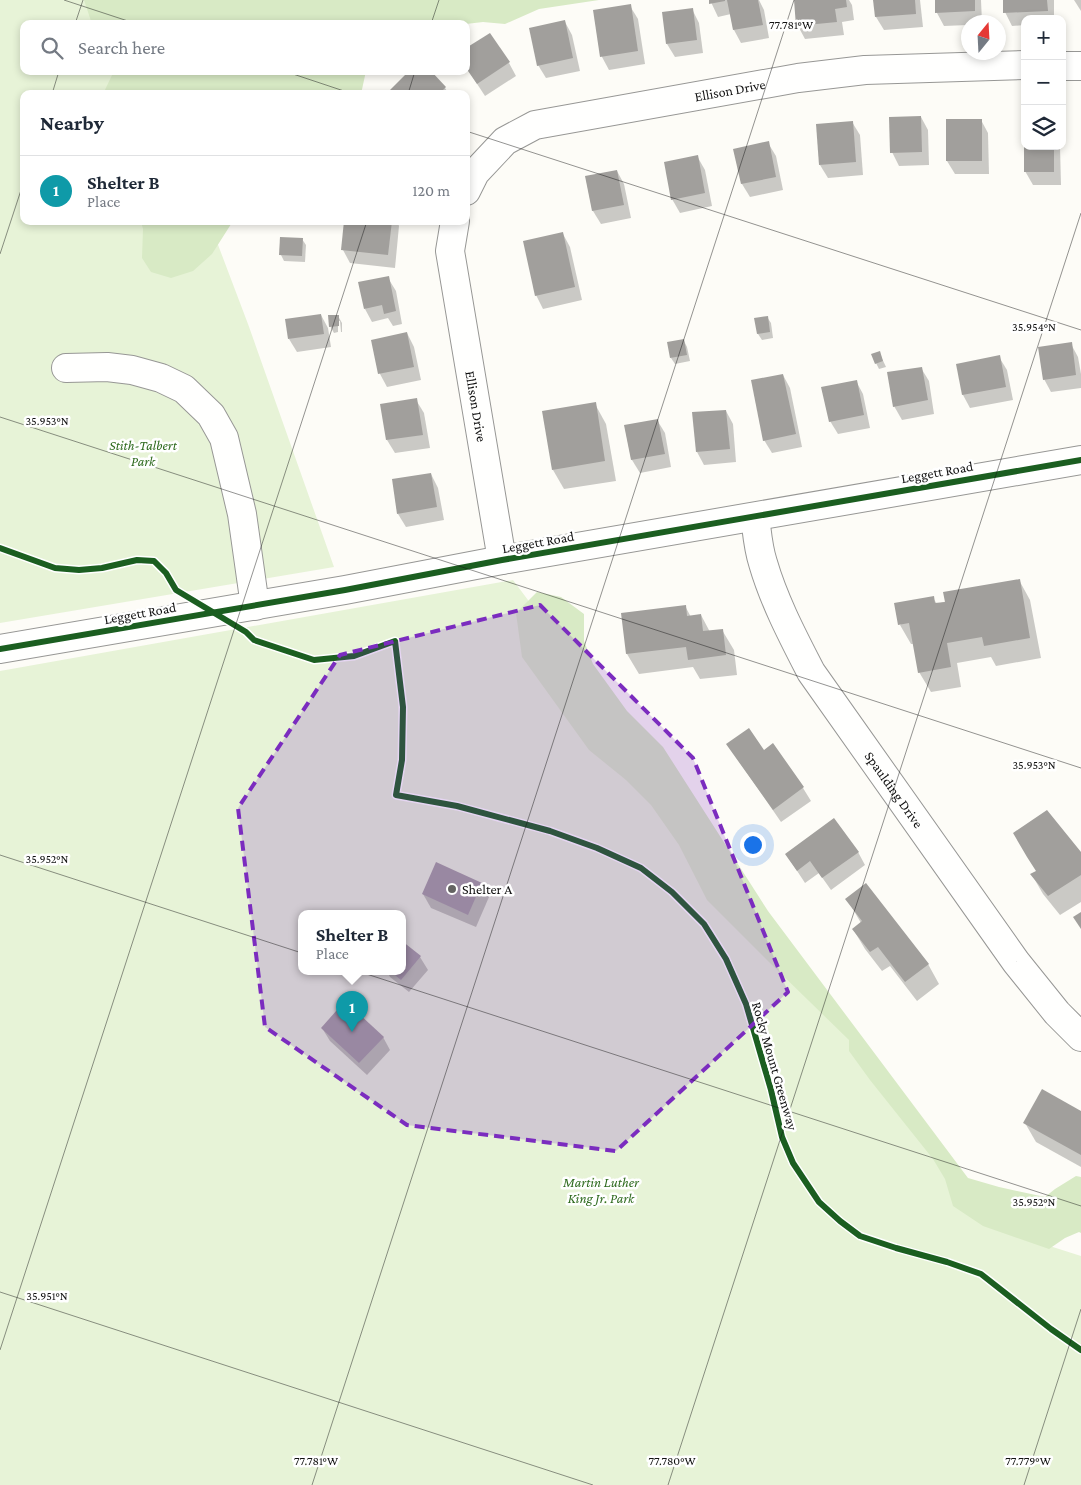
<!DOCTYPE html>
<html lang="en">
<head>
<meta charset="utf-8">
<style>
	:root { --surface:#fff; --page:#f6f6f7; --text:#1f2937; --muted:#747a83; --line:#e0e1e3; --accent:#646362 }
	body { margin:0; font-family:"Crimson Pro",serif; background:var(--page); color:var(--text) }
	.controls { position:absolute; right:15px; top:15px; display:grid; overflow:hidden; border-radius:10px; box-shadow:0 2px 8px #0003 }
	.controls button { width:45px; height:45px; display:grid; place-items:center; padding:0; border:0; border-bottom:1px solid var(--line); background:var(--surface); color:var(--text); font:25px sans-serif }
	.compass { position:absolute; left:961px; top:15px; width:45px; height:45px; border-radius:50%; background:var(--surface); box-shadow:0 2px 8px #0003; rotate:18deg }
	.you { position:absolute; left:752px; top:844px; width:18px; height:18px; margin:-12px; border:4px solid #fff; border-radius:50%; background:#1a73e8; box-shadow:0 0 0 8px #1a73e833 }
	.badge { display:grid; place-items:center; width:32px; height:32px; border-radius:50%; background:var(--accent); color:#fff; font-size:16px; font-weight:700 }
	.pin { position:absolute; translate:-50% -41px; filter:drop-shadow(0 1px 2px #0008) }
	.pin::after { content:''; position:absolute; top:26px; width:18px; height:15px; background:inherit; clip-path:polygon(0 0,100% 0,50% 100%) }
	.popup { position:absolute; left:298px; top:910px; width:108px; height:65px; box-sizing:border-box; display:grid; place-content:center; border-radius:10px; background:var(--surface); filter:drop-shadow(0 1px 4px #0005); font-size:16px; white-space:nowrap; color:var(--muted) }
	.popup b { font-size:19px; color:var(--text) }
	.popup::after { content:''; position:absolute; left:50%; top:100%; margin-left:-10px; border:10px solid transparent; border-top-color:var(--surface) }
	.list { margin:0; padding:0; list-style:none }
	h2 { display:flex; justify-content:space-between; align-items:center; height:65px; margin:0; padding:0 20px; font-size:21px }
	h2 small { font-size:16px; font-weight:400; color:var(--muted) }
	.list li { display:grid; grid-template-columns:32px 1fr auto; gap:15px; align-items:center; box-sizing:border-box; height:70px; padding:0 20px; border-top:1px solid var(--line) }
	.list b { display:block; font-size:19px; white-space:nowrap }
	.list p { margin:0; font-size:16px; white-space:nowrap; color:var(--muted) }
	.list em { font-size:16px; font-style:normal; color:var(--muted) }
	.icon { flex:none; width:28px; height:28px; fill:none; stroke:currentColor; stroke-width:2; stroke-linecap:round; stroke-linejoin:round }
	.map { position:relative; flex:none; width:1081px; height:1485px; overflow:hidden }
	.search { position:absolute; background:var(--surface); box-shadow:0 2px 8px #0003; left:20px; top:20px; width:450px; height:55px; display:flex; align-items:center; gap:12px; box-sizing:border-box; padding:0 18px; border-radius:10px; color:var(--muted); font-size:19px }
	.panel { position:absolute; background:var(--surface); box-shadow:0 2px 8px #0003; left:20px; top:90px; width:450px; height:135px; border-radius:10px }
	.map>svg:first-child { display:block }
	.green { fill:#e7f3d7; fill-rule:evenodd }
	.forest { fill:#d8eac5 }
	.shadow { fill:#0003 }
	.building { fill:#a19f9c }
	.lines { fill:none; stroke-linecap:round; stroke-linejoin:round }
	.minor-casing { stroke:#979795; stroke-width:30 }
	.minor { stroke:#fffffe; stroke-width:28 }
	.cycleway-casing { stroke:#fff; stroke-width:9 }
	.cycleway { stroke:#1b5e20; stroke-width:6 }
	.marked { fill:#7b2cbf; fill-opacity:0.2; stroke:#7b2cbf; stroke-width:4; stroke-dasharray:10 6; stroke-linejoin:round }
	.ticks { fill:none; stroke:#111; stroke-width:1; stroke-opacity:0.45 }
	.poi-dot { fill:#646362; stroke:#fff; stroke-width:2 }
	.labels { text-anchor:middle; stroke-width:5; stroke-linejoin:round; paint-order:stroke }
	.street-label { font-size:14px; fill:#111; stroke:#fff }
	.park-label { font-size:14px; font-style:italic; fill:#2f6b1f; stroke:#fff }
	.poi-label { font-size:14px; fill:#111; stroke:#fff; text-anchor:start }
	.ticks-label { font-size:12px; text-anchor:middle; fill:#111; stroke:#fff; stroke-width:5; stroke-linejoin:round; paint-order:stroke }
</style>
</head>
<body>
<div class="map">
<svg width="1081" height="1485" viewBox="0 0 1081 1485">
	<rect width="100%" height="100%" fill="#fdfcf7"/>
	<g class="green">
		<path d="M0 0H149L154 24H24V71H165L170 94H24V221H209L248 324 334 567 0 623Z"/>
		<path d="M513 580 1000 1230 1081 1256V1485H0V671ZM302 913H402V971H302Z"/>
	</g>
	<g class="forest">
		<path d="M84 0H599L539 9 505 24 483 22 466 24H92Z"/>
		<path d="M114 71H366L361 94H103Z"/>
		<path d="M141 221H233L212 254 193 271 171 278 151 272 142 258 143 229Z"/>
		<path d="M537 592 561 597 584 614V641L593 664 627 711 663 747 768 911 968 1178 999 1187 1045 1197 1055 1189 1076 1176 1081 1177V1233L1079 1232 1065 1238 1049 1249 983 1226 953 1206 945 1179 933 1159 870 1080 849 1051V1040L769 962 707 900 679 845 651 805 626 780 589 750 522 657 516 613Z"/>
	</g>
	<g class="shadow">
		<path d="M710 0H759L764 10 769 38 741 43 734 30 731 14 718 17Z"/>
		<path d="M795 0H849L852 5 854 20 842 22 844 35 805 39 798 26Z"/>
		<path d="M875 0H920L923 27 884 30 876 17Z"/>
		<path d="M936 0H981L982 22H968V25L944 26 937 13Z"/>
		<path d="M1004 0H1054V19H1025V25L1012 26 1005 12Z"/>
		<path d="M1074 0H1081V11Z"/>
		<path d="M630 6 638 19 645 64 609 70 602 57 594 11Z"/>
		<path d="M692 9 699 23 703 53 675 57 667 44Z"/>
		<path d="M565 22 572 35 580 71 546 78 538 65Z"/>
		<path d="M509 63 516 76 485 96 466 67Z"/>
		<path d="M445 88 449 94H388Z"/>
		<path d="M921 117 928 130 929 165 899 166 892 152Z"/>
		<path d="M981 120 988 133 989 174H955L947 161Z"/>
		<path d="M852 122 860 135 863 175 828 178 820 165Z"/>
		<path d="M768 143 776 156 783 190 750 197 742 184 734 150Z"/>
		<path d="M1025 146H1060L1061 185H1033L1025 171Z"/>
		<path d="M697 156 705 170 712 206 680 213 672 199Z"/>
		<path d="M617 171 624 184 631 218 601 224 593 211 586 177Z"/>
		<path d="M346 221H397L399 226 395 268 350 263 343 250Z"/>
		<path d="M563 234 570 247 582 300 543 309 536 295Z"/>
		<path d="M281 239H302L306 245 305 262 284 261 281 255Z"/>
		<path d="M388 278 396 291 402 324 393 326 388 318 372 322 365 309Z"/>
		<path d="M321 315 328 328 331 347 297 352 289 339Z"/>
		<path d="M338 316 342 323V332H341L340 321H338V332L334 333 330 326Z"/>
		<path d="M767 317 771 323 773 338 762 340 758 334 755 319Z"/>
		<path d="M407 333 414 347 421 380 387 387 380 374 373 341Z"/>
		<path d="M684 341 687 347 690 361 675 364 671 358Z"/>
		<path d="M1071 344 1078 357 1081 374V388L1051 392 1044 379Z"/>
		<path d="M879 352 886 367 879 369 876 363Z"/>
		<path d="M999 357 1007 370 1013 400 970 408 963 395 957 365Z"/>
		<path d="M921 368 929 381 934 414 902 420 894 406Z"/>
		<path d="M783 375 790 388 802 447 772 453 764 440Z"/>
		<path d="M856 381 863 394 870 428 838 434 830 421Z"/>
		<path d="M416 400 424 413 430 448 395 453 387 440Z"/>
		<path d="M595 404 606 424 616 481 564 489 553 470Z"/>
		<path d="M726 411 733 424 736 462 704 465 697 452Z"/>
		<path d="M657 420 665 433 671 467 640 473 632 460 625 426Z"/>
		<path d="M431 474 438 488 444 520 406 527 398 514Z"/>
		<path d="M1019 580 1030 600 1041 658 996 666 991 657 957 663 961 687 931 692 919 672 914 644H911L900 625 933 598 937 604Z"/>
		<path d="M685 606 691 617 701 615 710 632 722 630 734 650 737 675 700 679 693 667 639 674 627 654 622 614Z"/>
		<path d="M773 745 803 788 811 801 781 822 736 757 764 752Z"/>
		<path d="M858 852 865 865 831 890 819 873 805 883 786 854Z"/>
		<path d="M1081 854V902L1060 915 1043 894 1032 875Z"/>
		<path d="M482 884 489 897 476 927 431 908 423 894Z"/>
		<path d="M847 899 928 964 939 984 917 1001 890 966 882 971 865 949 853 929 861 923Z"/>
		<path d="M402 942 420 957 428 970 409 992 390 977 387 971H402Z"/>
		<path d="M322 1028 383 1037 390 1050 367 1075 330 1041Z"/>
		<path d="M1081 1113V1167L1036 1142 1025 1123Z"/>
	</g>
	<g class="building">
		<path d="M709 0H725V1L709 4Z"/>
		<path d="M727 0H758L763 25 733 30Z"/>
		<path d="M794 0H846L847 7 835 9 837 22 796 26Z"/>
		<path d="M873 0H915L916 14 875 17Z"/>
		<path d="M935 0H975V11L935 13Z"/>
		<path d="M1003 0H1047L1048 11 1003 13Z"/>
		<path d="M631 4 638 51 600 57 593 10Z"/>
		<path d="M693 8 697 40 666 44 662 12Z"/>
		<path d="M565 20 573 58 537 66 529 28Z"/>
		<path d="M490 33 510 62 477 84 466 68V48Z"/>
		<path d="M409 71H431L446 87 439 94H386Z"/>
		<path d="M921 116 922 152 890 153 889 117Z"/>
		<rect x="946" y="119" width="36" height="42"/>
		<path d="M853 121 856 162 819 165 816 124Z"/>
		<path d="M769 141 776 177 741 184 733 149Z"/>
		<rect x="1024" y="146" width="30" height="26"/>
		<path d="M698 155 705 193 671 200 664 162Z"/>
		<path d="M617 170 624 205 592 211 585 176Z"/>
		<path d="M344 221H392L388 255 341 250Z"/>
		<path d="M563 232 575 287 535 296 523 241Z"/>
		<path d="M280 237 303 238 302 256 279 255Z"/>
		<path d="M389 276 396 311 384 314 382 305 364 309 358 282Z"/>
		<path d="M321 314 324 334 288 339 285 319Z"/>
		<path d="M328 315H339V326L329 327Z"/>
		<path d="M768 316 770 332 757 334 754 318Z"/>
		<path d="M407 332 414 367 378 374 371 340Z"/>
		<path d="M684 339 687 355 670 358 667 342Z"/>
		<path d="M1072 342 1076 375 1043 380 1038 347Z"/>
		<path d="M880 351 883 361 875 364 871 354Z"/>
		<path d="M1000 355 1006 387 962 395 956 364Z"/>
		<path d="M922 367 928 400 893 407 887 372Z"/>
		<path d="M783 374 796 434 763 441 751 380Z"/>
		<path d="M857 380 864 415 829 422 821 387Z"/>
		<path d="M417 398 423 435 386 440 380 404Z"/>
		<path d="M596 402 605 461 552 470 542 411Z"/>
		<path d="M726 410 730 449 696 452 692 412Z"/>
		<path d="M658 419 665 454 631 460 624 425Z"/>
		<path d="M431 473 437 507 397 514 392 479Z"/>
		<path d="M1020 579 1030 638 984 646 982 637 947 643 951 667 918 673 909 623 898 625 894 603 934 596 935 603 945 602 943 592Z"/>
		<path d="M686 605 687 616 701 614 703 631 723 629 726 655 688 660 686 647 626 654 621 613Z"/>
		<path d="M749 728 764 750 773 743 804 787 773 810 726 744Z"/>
		<path d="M1047 810 1081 852V875L1048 896 1030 874 1036 871 1027 857 1013 833Z"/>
		<path d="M834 818 859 852 822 878 810 861 797 871 785 854Z"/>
		<path d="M436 862 482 883 468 915 422 894Z"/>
		<path d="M866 883 929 964 905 982 878 947 870 952 852 929 862 921 845 899Z"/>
		<path d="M1081 912V929L1073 917Z"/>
		<path d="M402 941 421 956 401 980 390 971H402Z"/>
		<path d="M345 1001 384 1037 359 1063 321 1028Z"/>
		<path d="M1042 1089 1081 1111V1155L1023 1123Z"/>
	</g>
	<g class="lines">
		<defs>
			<g id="minor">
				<path d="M1062 66H1081"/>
				<path id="s1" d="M466 191 475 173 505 141 535 125 798 78 865 70 1025 65"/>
				<path id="s2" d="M455 221 450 251 502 560"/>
				<path d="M66 368 107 367 132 370 161 378 184 389 211 415 224 438 242 514 255 606"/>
				<path id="s3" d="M755 517C757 532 758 548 763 563 774 601 793 637 811 672L1016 962 1057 1013 1081 1037"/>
				<path d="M0 649 345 590 502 560 1081 460"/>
			</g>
		</defs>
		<use href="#minor" class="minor-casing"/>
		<use href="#minor" class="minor"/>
		<defs>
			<g id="cycleway">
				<path d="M0 548 55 568 79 570 102 568 137 560 154 561 166 573 176 590 246 632 254 640 314 660 354 656 395 641 403 707 402 760 396 795 457 806 550 831 597 848 641 868 672 892 704 924 726 959 746 1004 771 1090 782 1137 793 1163 819 1202 840 1221 860 1236 896 1248 947 1262 981 1274 1051 1329 1081 1350"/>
				<path d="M0 649 345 590 502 560 1081 460"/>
			</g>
		</defs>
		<use href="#cycleway" class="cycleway-casing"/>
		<use href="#cycleway" class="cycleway"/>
	</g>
	<path class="marked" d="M540 605 693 758 788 992 616 1151 407 1125 265 1027 238 808 340 655Z"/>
	<path class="ticks" d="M64 0 137 24M75 24 83 0M431 24 439 0M284 71 353 94M52 94 59 71M408 94 415 71M466 131 1081 330M0 254 24 181M0 417 1081 768M0 855 1081 1206M0 1292 593 1485M0 1350 367 221M312 1485 794 0M668 1485 1081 213M1024 1485 1081 1309"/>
	<circle class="poi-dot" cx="452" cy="889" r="5"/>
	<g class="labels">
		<g class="street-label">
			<text dy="5" stroke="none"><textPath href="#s1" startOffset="296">Ellison Drive</textPath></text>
			<text dy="5" stroke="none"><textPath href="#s2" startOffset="188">Ellison Drive</textPath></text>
			<text transform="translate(937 472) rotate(-10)" y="5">Leggett Road</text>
			<text transform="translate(538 542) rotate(-10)" y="5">Leggett Road</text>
			<text transform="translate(140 613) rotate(-10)" y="5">Leggett Road</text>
			<text dy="5" stroke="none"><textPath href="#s3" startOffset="310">Spaulding Drive</textPath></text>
			<text transform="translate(775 1066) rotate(74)" y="5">Rocky Mount Greenway</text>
		</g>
		<g class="park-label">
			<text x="143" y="450">Stith-Talbert<tspan x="143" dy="16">Park</tspan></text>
			<text x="601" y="1187">Martin Luther<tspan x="601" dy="16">King Jr. Park</tspan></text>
		</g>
		<g class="poi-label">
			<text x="462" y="894">Shelter A</text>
		</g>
	</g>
	<g class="ticks-label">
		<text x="791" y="29">77.781°W</text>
		<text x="1034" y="331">35.954°N</text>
		<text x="47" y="425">35.953°N</text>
		<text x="1034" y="769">35.953°N</text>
		<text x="47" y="863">35.952°N</text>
		<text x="1034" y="1206">35.952°N</text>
		<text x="47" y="1300">35.951°N</text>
		<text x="316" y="1465">77.781°W</text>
		<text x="672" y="1465">77.780°W</text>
		<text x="1028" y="1465">77.779°W</text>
	</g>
</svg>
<div class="controls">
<button>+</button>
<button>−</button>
<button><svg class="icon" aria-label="layers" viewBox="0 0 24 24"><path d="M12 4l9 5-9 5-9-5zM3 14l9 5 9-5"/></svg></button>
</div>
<svg class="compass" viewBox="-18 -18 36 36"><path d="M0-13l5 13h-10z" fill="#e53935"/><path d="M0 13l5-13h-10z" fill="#747a83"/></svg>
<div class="you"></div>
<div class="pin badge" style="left:352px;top:1032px;background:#0f9aa8">1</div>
<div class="popup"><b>Shelter B</b>Place</div>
<div class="search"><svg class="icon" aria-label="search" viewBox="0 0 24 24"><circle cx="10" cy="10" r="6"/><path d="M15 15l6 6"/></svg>Search here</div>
<section class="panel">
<h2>Nearby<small></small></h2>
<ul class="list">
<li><span class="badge" style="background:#0f9aa8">1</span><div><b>Shelter B</b><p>Place</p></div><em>120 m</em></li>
</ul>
</section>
</div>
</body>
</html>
